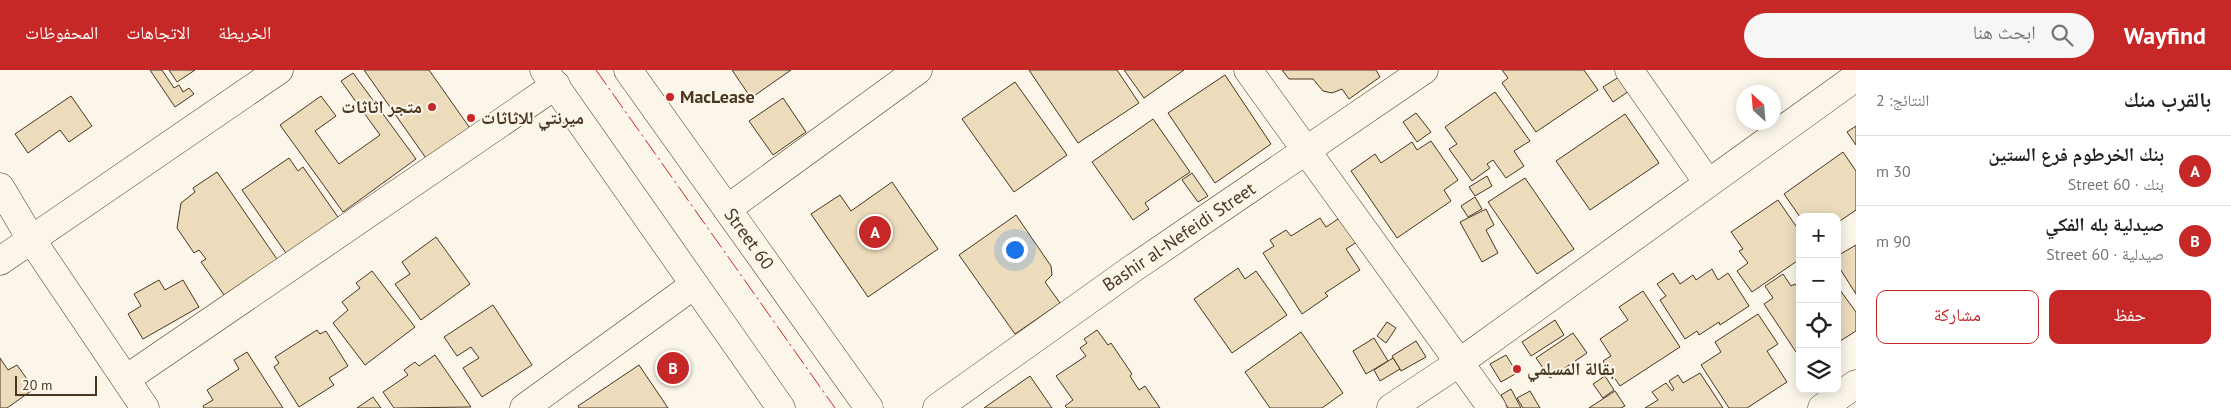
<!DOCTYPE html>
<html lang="ar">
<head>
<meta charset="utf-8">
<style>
	:root { --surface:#fff; --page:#f6f6f6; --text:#222; --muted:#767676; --line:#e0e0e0; --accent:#c62828 }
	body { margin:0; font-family:"PT Sans","Noto Naskh Arabic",sans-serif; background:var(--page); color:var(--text); direction:rtl }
	.controls { position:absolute; right:15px; bottom:15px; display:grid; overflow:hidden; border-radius:10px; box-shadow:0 2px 12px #0003 }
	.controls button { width:45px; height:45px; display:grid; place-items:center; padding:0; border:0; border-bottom:1px solid var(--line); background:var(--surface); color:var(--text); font:25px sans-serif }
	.compass { position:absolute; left:1736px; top:15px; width:45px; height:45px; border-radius:50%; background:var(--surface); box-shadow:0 2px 12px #0003; rotate:334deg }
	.scale { position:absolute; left:15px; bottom:12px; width:82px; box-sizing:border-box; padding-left:5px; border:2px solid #4a3520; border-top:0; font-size:14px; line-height:18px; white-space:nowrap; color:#4a3520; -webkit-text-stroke:4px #fbf6e9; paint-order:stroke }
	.you { position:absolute; left:1014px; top:179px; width:18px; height:18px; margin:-12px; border:4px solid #fff; border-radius:50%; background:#1a73e8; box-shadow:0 0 0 8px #1a73e833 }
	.badge { display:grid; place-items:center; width:32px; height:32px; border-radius:50%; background:var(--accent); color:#fff; font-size:16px; font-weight:700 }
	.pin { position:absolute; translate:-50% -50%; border:2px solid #fff; box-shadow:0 1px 5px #0006 }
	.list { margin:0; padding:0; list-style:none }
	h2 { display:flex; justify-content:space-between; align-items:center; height:65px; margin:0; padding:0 20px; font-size:21px }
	h2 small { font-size:16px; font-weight:400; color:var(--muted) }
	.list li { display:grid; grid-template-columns:32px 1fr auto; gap:15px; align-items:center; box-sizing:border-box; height:70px; padding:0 20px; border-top:1px solid var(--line) }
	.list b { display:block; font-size:19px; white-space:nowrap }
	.list p { margin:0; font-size:16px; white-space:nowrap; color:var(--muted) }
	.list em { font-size:16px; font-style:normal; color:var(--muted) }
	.actions { display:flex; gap:10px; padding:15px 20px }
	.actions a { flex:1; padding:11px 0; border:1px solid var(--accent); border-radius:10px; text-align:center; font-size:18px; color:var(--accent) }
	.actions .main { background:var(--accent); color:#fff }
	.icon { flex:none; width:28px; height:28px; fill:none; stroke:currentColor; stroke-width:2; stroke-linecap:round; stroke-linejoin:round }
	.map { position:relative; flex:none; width:1856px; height:338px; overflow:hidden; direction:ltr }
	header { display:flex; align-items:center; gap:30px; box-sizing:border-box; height:70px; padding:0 25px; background:var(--accent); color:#fff }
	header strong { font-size:24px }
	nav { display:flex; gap:28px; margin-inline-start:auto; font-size:18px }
	.search { width:350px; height:45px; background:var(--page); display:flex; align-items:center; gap:12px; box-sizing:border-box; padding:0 18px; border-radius:28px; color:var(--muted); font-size:19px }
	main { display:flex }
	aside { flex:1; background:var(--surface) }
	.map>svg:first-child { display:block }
	.building { fill:#ecdcbc; stroke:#4a3520 }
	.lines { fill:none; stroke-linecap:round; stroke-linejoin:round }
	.minor-casing { stroke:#4a3520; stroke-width:29 }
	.major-casing { stroke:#4a3520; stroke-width:29 }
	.minor { stroke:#fbf6e9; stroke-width:28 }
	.major { stroke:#fbf6e9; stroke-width:28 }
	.power { stroke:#c62828; stroke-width:1; stroke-dasharray:18 4 2.5 4; stroke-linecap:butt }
	.poi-dot { fill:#c62828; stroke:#fbf6e9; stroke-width:2 }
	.labels { text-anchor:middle; stroke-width:4; stroke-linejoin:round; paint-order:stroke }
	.poi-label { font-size:18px; font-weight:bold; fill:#4a3520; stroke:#fbf6e9; text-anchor:start }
	.street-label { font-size:18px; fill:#4a3520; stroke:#fbf6e9 }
</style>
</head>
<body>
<header>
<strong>Wayfind</strong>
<div class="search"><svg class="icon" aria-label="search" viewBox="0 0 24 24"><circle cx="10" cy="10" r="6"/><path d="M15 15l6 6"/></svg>ابحث هنا</div>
<nav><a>الخريطة</a><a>الاتجاهات</a><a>المحفوظات</a></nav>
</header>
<main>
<aside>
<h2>بالقرب منك<small>النتائج: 2</small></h2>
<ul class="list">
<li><span class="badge">A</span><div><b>بنك الخرطوم فرع الستين</b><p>بنك · Street 60</p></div><em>30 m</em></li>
<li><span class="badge">B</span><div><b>صيدلية بله الفكي</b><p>صيدلية · Street 60</p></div><em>90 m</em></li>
</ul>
<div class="actions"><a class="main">حفظ</a><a>مشاركة</a></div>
</aside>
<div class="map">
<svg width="1856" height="338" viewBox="0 0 1856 338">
	<rect width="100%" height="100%" fill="#fbf6e9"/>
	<g class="building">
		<path d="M150 0H162L174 18 179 15 183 22 189 18 194 24 175 37Z"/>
		<path d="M169 0H195L177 12Z"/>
		<path d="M364 0H429L472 61 428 91Z"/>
		<path d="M732 0H791L751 28Z"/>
		<path d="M1029 0H1117L1139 33 1078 73Z"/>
		<path d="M1124 0H1184L1144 28Z"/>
		<path d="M1282 0H1376L1380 7 1349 29 1342 19 1332 23 1323 21 1313 9H1289Z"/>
		<path d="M1502 0H1584L1598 20 1536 62 1502 13 1508 8Z"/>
		<path d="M353 3 416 89 343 142 280 55 321 26 336 46 315 61 339 94 380 65 341 11Z"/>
		<path d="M1225 5 1271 74 1215 113 1168 43Z"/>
		<path d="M1622 5 1632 19 1613 32 1603 17Z"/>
		<path d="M1015 12 1067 85 1014 122 962 49Z"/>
		<path d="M1495 22 1530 71 1514 81 1524 96 1506 108 1493 90 1487 94 1490 98 1472 111 1449 79 1457 74 1445 57Z"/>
		<path d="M71 26 92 56 69 72 60 60 28 83 15 64Z"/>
		<path d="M783 28 806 62 773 85 749 51Z"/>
		<path d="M1416 43 1431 62 1417 72 1403 52Z"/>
		<path d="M1625 44 1659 93 1590 140 1556 91Z"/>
		<path d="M1153 49 1190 102 1145 133 1149 139 1133 150 1092 92Z"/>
		<path d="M1856 56V75L1847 62Z"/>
		<path d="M1431 71 1458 110 1444 120 1451 131 1397 168 1351 101 1375 84 1381 93 1412 72 1417 80Z"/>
		<path d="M1843 82 1856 101V140L1837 153V147H1800L1784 124Z"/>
		<path d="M289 88 298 101 303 97 340 150 288 186 242 120Z"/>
		<path d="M217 102 281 195 229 232 201 192 206 189 199 180 194 183 177 158 181 133 195 122 193 118Z"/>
		<path d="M1192 103 1208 126 1198 132 1182 110Z"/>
		<path d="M1487 106 1492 116 1475 126 1469 117Z"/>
		<path d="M1525 108 1574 179 1537 204 1488 132Z"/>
		<path d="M892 112 938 179 868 227 811 144 840 125 851 141Z"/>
		<path d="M1475 127 1482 139 1468 147 1461 136Z"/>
		<path d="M1778 130 1800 162V189L1752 222 1737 201 1748 193 1739 181 1743 179 1731 162Z"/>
		<path d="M1486 139 1494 155 1486 160 1498 183 1482 192 1460 152Z"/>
		<path d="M1016 145 1051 196 1052 205 1045 212 1060 233 1015 264 959 185Z"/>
		<path d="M1341 147 1357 172 1346 179 1360 200 1325 223 1328 226 1302 244 1263 183 1274 176 1270 170 1286 160 1291 166 1320 148 1326 157Z"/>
		<path d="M436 167 470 214 421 250 395 214 410 204 402 192Z"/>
		<path d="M1856 175V224L1837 194V186Z"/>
		<path d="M1238 198 1245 209 1256 201 1287 245 1232 283 1194 229Z"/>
		<path d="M1712 199 1718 210 1728 203 1749 236 1720 255 1719 252 1699 265 1697 261 1685 269 1660 230 1666 226 1657 214 1673 203 1680 214 1693 205 1696 210Z"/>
		<path d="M372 201 415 257 365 295 333 253 348 240 342 232 360 218 356 213Z"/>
		<path d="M1783 204 1791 216 1795 214 1800 221V288L1764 234 1773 228 1765 216Z"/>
		<path d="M159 210 165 220 183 210 199 237 143 269 128 244 141 236 134 224Z"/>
		<path d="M1837 216 1856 242V261L1837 273Z"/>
		<path d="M1643 221 1680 277 1620 316 1603 291 1611 286 1600 269 1628 250 1619 237Z"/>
		<path d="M493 235 532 295 482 327 463 298 479 288 471 277 457 286 444 267Z"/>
		<path d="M1758 244 1778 274 1767 281 1787 312 1747 338H1729L1701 295 1721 282 1715 272Z"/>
		<path d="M1555 250 1564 265 1531 286 1522 272Z"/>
		<path d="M1387 252 1396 258 1386 273 1377 266Z"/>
		<path d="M317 260 320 264 326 261 348 296 329 308 334 315 299 337 274 297 279 293 275 287Z"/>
		<path d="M1097 260 1108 275 1111 273 1132 304 1130 306 1139 320 1145 316 1160 338H1067L1065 336 1073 330 1056 306 1086 286 1080 278 1087 273 1084 269Z"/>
		<path d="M1301 262 1343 323 1322 338H1270L1245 302Z"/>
		<path d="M1573 263 1587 283 1550 308 1536 288Z"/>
		<path d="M1374 268 1388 291 1366 304 1353 281Z"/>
		<path d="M1416 271 1426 287 1401 301 1392 286Z"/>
		<path d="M247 282 283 338H204L203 336 213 330 207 320 239 299 234 290Z"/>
		<path d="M435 285 471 337 394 338 383 322 408 305 404 300 415 292 419 296Z"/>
		<path d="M1506 285 1517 303 1501 312 1490 294Z"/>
		<path d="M0 288 8 300 17 295 34 319 7 338H0Z"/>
		<path d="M1393 288 1400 299 1380 311 1374 300Z"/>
		<path d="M639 295 668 338H579L578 336Z"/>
		<path d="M1700 303 1723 338H1645L1658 330 1652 322 1666 313 1672 321 1674 319 1669 311 1678 305 1683 313Z"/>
		<path d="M1030 306 1052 338H984Z"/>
		<path d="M1605 306 1614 320 1603 328 1593 314Z"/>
		<path d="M1511 319 1521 338H1508L1501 325Z"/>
		<path d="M1530 321 1540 338H1523L1517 328Z"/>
		<path d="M1615 321 1625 336 1621 338H1589Z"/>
		<path d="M373 327 381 338H357Z"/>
	</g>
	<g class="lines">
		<defs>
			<g id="minor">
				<path d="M1248 0 1492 338"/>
				<path d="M1629 0 1708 113"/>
				<path d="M0 117 31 169 145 338"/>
				<path d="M727 139 918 0"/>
				<path d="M0 191 279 0"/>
				<path d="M126 309 556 15"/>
				<path d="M524 338 694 215"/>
				<path d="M937 338 1132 199 1424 0"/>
				<path d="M1391 338 1460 292 1856 7"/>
				<path d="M1822 338 1856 314"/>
			</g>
			<g id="major">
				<path d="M544 0 781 338"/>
				<path d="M628 0 869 338"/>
			</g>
		</defs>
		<use href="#minor" class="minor-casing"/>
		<use href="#major" class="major-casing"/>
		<use href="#minor" class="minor"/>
		<use href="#major" class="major"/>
		<path class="power" d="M596 0 835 338"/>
	</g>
	<g class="poi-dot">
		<circle cx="670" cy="27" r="5"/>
		<circle cx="432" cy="37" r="5"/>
		<circle cx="471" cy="48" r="5"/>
		<circle cx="1517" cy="299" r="5"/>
	</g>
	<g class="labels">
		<g class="poi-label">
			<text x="680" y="33">MacLease</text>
			<text x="422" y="43" text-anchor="end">متجر اثاثات</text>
			<text x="481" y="54">ميرنتي للاثاثات</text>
			<text x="1527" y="305">بقالة المسلمي</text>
		</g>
		<g class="street-label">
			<text transform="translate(1179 167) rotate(-34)" y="6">Bashir al-Nefeidi Street</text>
			<text transform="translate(749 169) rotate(54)" y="6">Street 60</text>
		</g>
	</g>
</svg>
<div class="controls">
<button>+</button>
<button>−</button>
<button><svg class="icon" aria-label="locate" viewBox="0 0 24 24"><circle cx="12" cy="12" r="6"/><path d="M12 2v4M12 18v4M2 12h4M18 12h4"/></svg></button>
<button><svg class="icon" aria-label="layers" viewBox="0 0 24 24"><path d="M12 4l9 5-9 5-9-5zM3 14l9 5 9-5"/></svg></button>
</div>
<svg class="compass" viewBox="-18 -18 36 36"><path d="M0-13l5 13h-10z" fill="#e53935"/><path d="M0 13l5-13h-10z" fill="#767676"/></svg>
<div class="scale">20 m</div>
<div class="you"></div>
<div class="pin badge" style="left:875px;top:162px">A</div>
<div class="pin badge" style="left:673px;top:298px">B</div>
</div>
</main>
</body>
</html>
